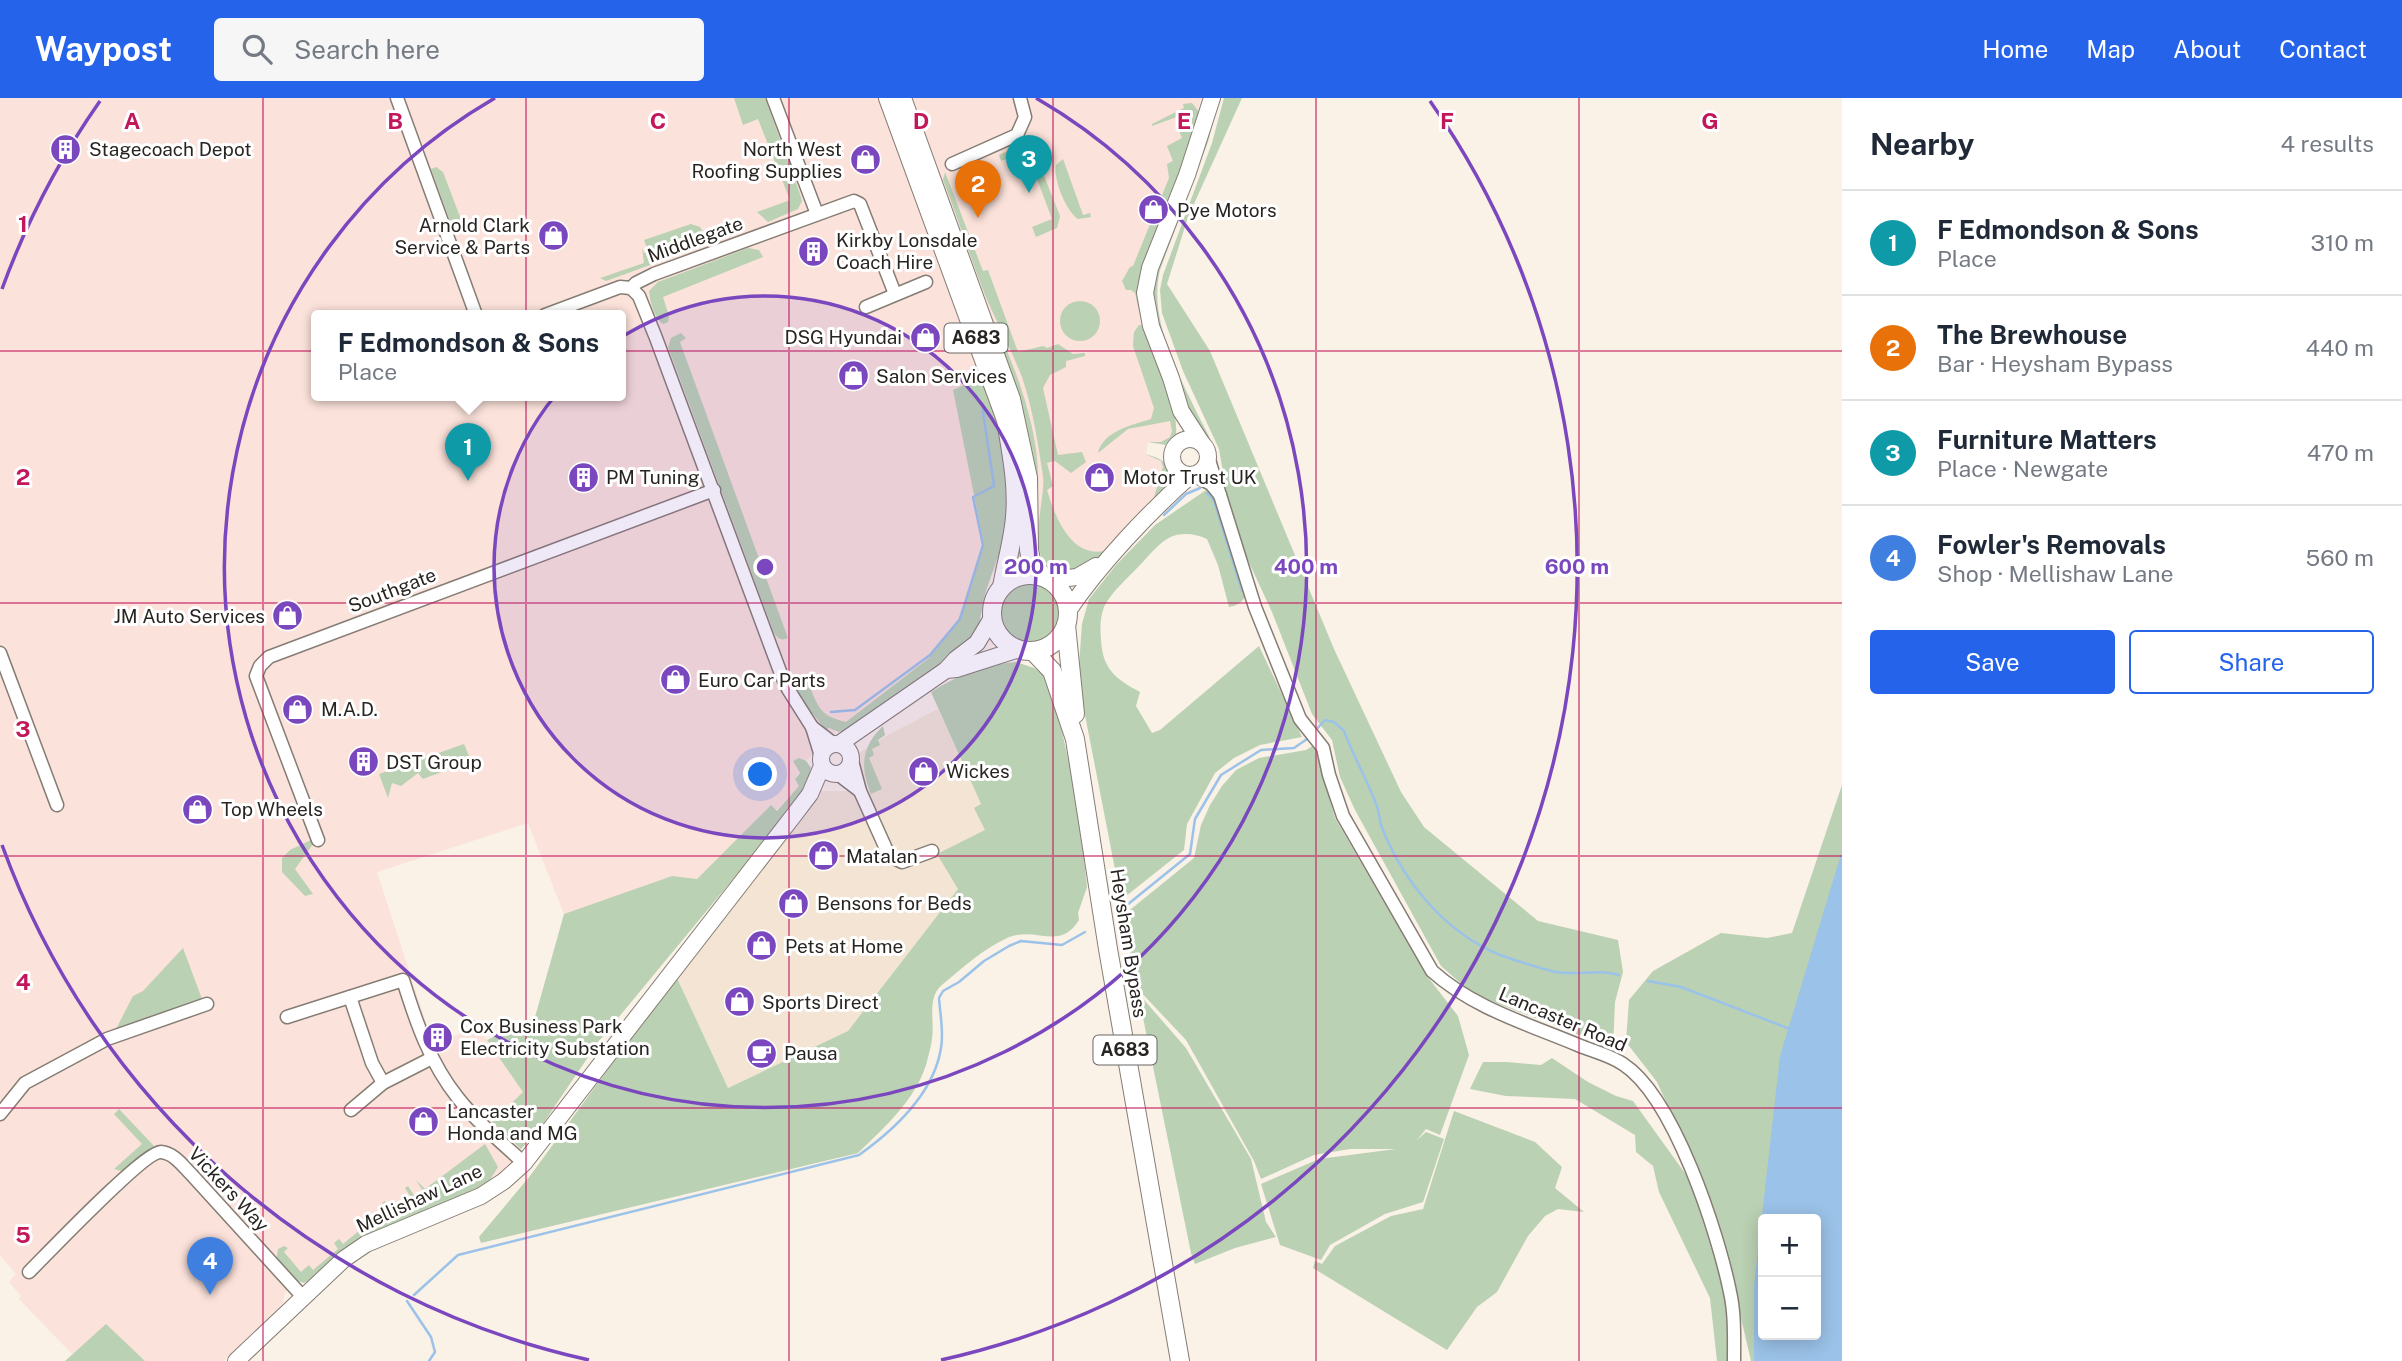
<!DOCTYPE html>
<html lang="en">
<head>
<meta charset="utf-8">
<style>
	:root { --surface:#fff; --page:#f6f6f7; --text:#1f2937; --muted:#747a83; --line:#e0e1e3; --accent:#2563eb }
	body { margin:0; font-family:"Public Sans",sans-serif; background:var(--page); color:var(--text) }
	.controls { position:absolute; right:21px; bottom:21px; display:grid; overflow:hidden; border-radius:7px; box-shadow:0 4px 18px #0003 }
	.controls button { width:63px; height:63px; display:grid; place-items:center; padding:0; border:0; border-bottom:2px solid var(--line); background:var(--surface); color:var(--text); font:35px sans-serif }
	.you { position:absolute; left:761px; top:677px; width:24px; height:24px; margin:-18px; border:5px solid #fff; border-radius:50%; background:#1a73e8; box-shadow:0 0 0 10px #1a73e833 }
	.badge { display:grid; place-items:center; width:46px; height:46px; border-radius:50%; background:var(--accent); color:#fff; font-size:23px; font-weight:700 }
	.pin { position:absolute; translate:-50% -58px; filter:drop-shadow(0 2px 4px #0008) }
	.pin::after { content:''; position:absolute; top:37px; width:24px; height:21px; background:inherit; clip-path:polygon(0 0,100% 0,50% 100%) }
	.popup { position:absolute; left:311px; top:212px; width:315px; height:91px; box-sizing:border-box; display:grid; place-content:center; border-radius:7px; background:var(--surface); filter:drop-shadow(0 2px 5px #0005); font-size:23px; white-space:nowrap; color:var(--muted) }
	.popup b { font-size:26px; color:var(--text) }
	.popup::after { content:''; position:absolute; left:50%; top:100%; margin-left:-14px; border:14px solid transparent; border-top-color:var(--surface) }
	.list { margin:0; padding:0; list-style:none }
	h2 { display:flex; justify-content:space-between; align-items:center; height:91px; margin:0; padding:0 28px; font-size:30px }
	h2 small { font-size:23px; font-weight:400; color:var(--muted) }
	.list li { display:grid; grid-template-columns:46px 1fr auto; gap:21px; align-items:center; box-sizing:border-box; height:105px; padding:0 28px; border-top:2px solid var(--line) }
	.list b { display:block; font-size:26px; white-space:nowrap }
	.list p { margin:0; font-size:23px; white-space:nowrap; color:var(--muted) }
	.list em { font-size:23px; font-style:normal; color:var(--muted) }
	.actions { display:flex; gap:14px; padding:21px 28px }
	.actions a { flex:1; padding:16px 0; border:2px solid var(--accent); border-radius:7px; text-align:center; font-size:24px; color:var(--accent) }
	.actions .main { background:var(--accent); color:#fff }
	.icon { flex:none; width:38px; height:38px; fill:none; stroke:currentColor; stroke-width:2; stroke-linecap:round; stroke-linejoin:round }
	.map { position:relative; flex:none; width:1842px; height:1263px; overflow:hidden }
	header { display:flex; align-items:center; gap:42px; box-sizing:border-box; height:98px; padding:0 35px; background:var(--accent); color:#fff }
	header strong { font-size:33px }
	nav { display:flex; gap:38px; margin-inline-start:auto; font-size:24px }
	.search { width:490px; height:63px; background:var(--page); display:flex; align-items:center; gap:18px; box-sizing:border-box; padding:0 24px; border-radius:7px; color:var(--muted); font-size:26px }
	main { display:flex }
	aside { flex:1; background:var(--surface) }
	.map>svg:first-child { display:block }
	.built { fill:#f3e4d4 }
	.industrial { fill:#fbe2da; fill-rule:evenodd }
	.green { fill:#bbd1b3 }
	.water { fill:#9bc2e8; fill-rule:evenodd }
	.lines { fill:none; stroke-linecap:round; stroke-linejoin:round }
	.stream { stroke:#9bc2e8; stroke-width:2.5 }
	.minor-casing { stroke:#857d74; stroke-width:15 }
	.major-casing { stroke:#857d74; stroke-width:18 }
	.highway-casing { stroke:#857d74; stroke-width:20 }
	.minor { stroke:#fff; stroke-width:12 }
	.major { stroke:#fff; stroke-width:16 }
	.highway { stroke:#fff; stroke-width:18 }
	.grid { fill:none; stroke:#c2185b; stroke-width:2; stroke-opacity:0.55 }
	.ring { fill:none; stroke:#7a47be; stroke-width:3.5 }
	.labels { text-anchor:middle; stroke-width:6; stroke-linejoin:round; paint-order:stroke }
	.shield { fill:#fff; stroke:#686664; stroke-width:2 }
	.shield-label { font-size:18px; font-weight:bold; fill:#282421 }
	.poi-label { font-size:19px; fill:#282421; stroke:#fff; text-anchor:start }
	.street-label { font-size:19px; fill:#282421; stroke:#fff }
	.grid-label { font-size:23px; text-anchor:middle; font-weight:bold; fill:#c2185b; stroke:#fff; stroke-width:6; stroke-linejoin:round; paint-order:stroke }
	.centre { fill:#7a47be; stroke:#fff; stroke-width:3.5 }
	.ring-label { font-size:21px; text-anchor:middle; font-weight:bold; fill:#7a47be; stroke:#fff; stroke-width:6; stroke-linejoin:round; paint-order:stroke }
</style>
</head>
<body>
<header>
<strong>Waypost</strong>
<div class="search"><svg class="icon" aria-label="search" viewBox="0 0 24 24"><circle cx="10" cy="10" r="6"/><path d="M15 15l6 6"/></svg>Search here</div>
<nav><a>Home</a><a>Map</a><a>About</a><a>Contact</a></nav>
</header>
<main>
<div class="map">
<svg width="1842" height="1263" viewBox="0 0 1842 1263">
	<rect width="100%" height="100%" fill="#faf1e7"/>
	<path class="built" d="M938 611 997 741 848 933 728 990 676 879 820 693H848L859 685 856 657 888 637Z"/>
	<path class="industrial" d="M0 0H1202L1136 189 1143 226 1175 335 1164 345 1148 344 1146 356 1161 363 1166 373 1151 409 1105 453 1061 473 1043 462 1039 450 978 482 968 536 831 637 805 664 795 681 800 688 776 713 770 708 697 781 672 778 564 816 528 725 377 774 433 946 478 929 524 994 497 1030 521 1051 502 1077 304 1185 299 1184 285 1194 283 1205 224 1263H145L106 1227 72 1256 19 1201 21 1198 9 1184 16 1176 0 1157ZM316 217H620V297H316Z"/>
	<g class="green">
		<path d="M734 0H765L800 96 802 103 798 111 768 124 757 114 790 102 758 21 743 27Z"/>
		<path d="M1224 0H1242L1188 119 1167 186 1210 253 1334 551 1401 694 1424 729 1538 823 1618 842 1623 874 1615 904 1613 950 1473 896 1441 868 1355 712 1340 679 1332 642 1312 616 1272 514 1239 443 1219 382 1223 374 1219 351 1183 273 1162 215 1160 192 1163 177 1212 45Z"/>
		<path d="M1192 5 1200 15 1183 70 1138 185C1133 237 1180 287 1176 338L1166 347 1148 344H1161L1170 339 1172 333 1170 323 1128 331 1098 355C1103 333 1132 327 1151 321L1154 310 1133 248 1134 234 1139 227H1142L1135 195 1131 192H1126L1122 183 1130 169 1133 168 1169 80 1167 66 1173 63 1167 48 1182 40 1178 30 1186 24 1182 17 1152 28V26L1184 10 1183 6Z"/>
		<path d="M1214 20 1208 44 1160 172C1148 220 1178 275 1198 317 1207 335 1222 357 1217 379L1212 349 1194 328 1155 221 1152 197 1156 173Z"/>
		<path d="M1018 48 1028 49 1035 55 1060 118 1057 130 1036 139 1032 129 1052 121 1027 54 1001 63 999 57Z"/>
		<path d="M1063 61 1083 117 1090 115 1091 119 1078 121C1066 113 1053 81 1056 67Z"/>
		<path d="M436 69 443 74 462 124 457 133 454 134 431 71Z"/>
		<path d="M945 74 983 173 988 172 1018 254 1043 248 1047 250 1058 246 1073 256 1085 255V258L1066 263V269L1050 277 1043 290 1058 357 1082 354 1086 364 1071 375 1055 363 1047 365 1053 388 1047 392C1055 419 1071 460 1105 453L1151 409 1163 369 1161 363 1145 356C1154 359 1163 360 1167 369 1178 396 1104 461 1082 471 1070 476 1056 474 1047 466 1028 451 1046 398 1043 378 1038 346 1033 311 1022 279 1011 251 997 225 985 197 970 159 958 120 943 82Z"/>
		<path d="M691 126 700 129C704 136 706 142 700 149L606 183 600 180 644 165 642 150 644 155 648 153 644 142Z"/>
		<path d="M748 150 759 152 763 159 663 199 669 218 668 224 663 226C654 220 650 203 649 193L658 184Z"/>
		<circle cx="1080" cy="223" r="20"/>
		<path d="M986 209C1014 261 1047 347 1036 406Z"/>
		<path d="M681 235 686 240 680 244 788 540C782 543 778 541 774 535L668 249 671 240Z"/>
		<path d="M973 276 982 277 999 325 1011 397 1003 453 997 461 985 496 979 527 969 543 946 563 846 632 839 634 829 630 826 632 807 609 795 589 807 583C819 608 817 617 846 624L929 560 958 522 984 447 953 292 966 286Z"/>
		<path d="M1209 390 1213 394 1246 495C1243 505 1238 507 1229 509L1218 467 1207 441C1196 436 1187 435 1176 437 1161 441 1150 457 1139 468 1128 480 1111 494 1104 509 1100 520 1100 530 1101 541 1102 570 1115 581 1140 594L1136 608 1152 635 1160 632 1259 548 1302 639 1260 647 1234 660 1215 675 1187 726 1184 752 1121 802 1078 581 1082 526 1089 501 1116 467 1155 427Z"/>
		<circle cx="1030" cy="515" r="30"/>
		<path d="M1016 564 1034 570 1049 581 1055 601 1075 693 1083 750 1087 789 1078 815 1079 822C1059 854 1037 827 1007 840 980 853 965 868 943 886 926 899 935 923 932 941 931 949 928 959 926 967 915 1002 884 1030 858 1055L481 1145 479 1139 530 1078 676 878 728 990 848 933 958 791 937 756 985 732 974 710 981 706 931 594C958 577 984 566 1016 564Z"/>
		<path d="M883 628 885 637 878 642 880 647 872 651 874 657 869 660 882 691 871 696C860 669 861 649 883 628Z"/>
		<path d="M464 646 471 663 423 681 418 675 401 688 392 685 388 700 379 676Z"/>
		<path d="M1314 647 1335 720 1427 878 1458 918 1469 957 1440 1037 1426 1031 1417 1042 1426 1034 1444 1041 1423 1104 1385 1116 1330 1147 1321 1162 1280 1147 1261 1086 1319 1061 1396 1051H1350L1314 1057 1261 1081 1254 1063 1186 942 1136 889 1125 816 1194 760 1201 727 1210 707 1222 688 1236 672 1259 660 1306 652Z"/>
		<path d="M799 660 806 663 811 670 809 676 813 678 804 695 599 943 540 1030 521 1051 492 1024 523 994 487 942 535 919 564 816 672 778 697 781 771 707 777 713 799 688 795 681 800 675 793 663Z"/>
		<path d="M1842 687V1263L1834 1095 1763 1121V1237L1786 1263H1751L1730 1173 1696 1069 1657 984 1626 944 1629 902 1653 873 1721 835 1767 840 1792 835Z"/>
		<path d="M311 742 313 746 295 771 313 796 305 798 282 774V760L290 752Z"/>
		<path d="M183 850 202 901 115 933 133 898 143 893Z"/>
		<path d="M1138 895 1186 950 1251 1061 1266 1124 1276 1139 1235 1150 1195 1166 1191 1155Z"/>
		<path d="M1552 960 1588 984 1616 998 1633 1003 1692 1085 1724 1182 1731 1263H1717L1710 1200 1659 1094 1653 1068 1636 1054 1635 1037 1575 1001 1506 998 1470 991 1483 964H1507L1541 967Z"/>
		<path d="M119 1011 154 1048 125 1074 114 1071 142 1046 114 1016Z"/>
		<path d="M1454 1013 1535 1044 1562 1069 1555 1090 1584 1114 1558 1111 1545 1118 1528 1138 1497 1194 1477 1209 1447 1252 1313 1170 1315 1163 1322 1166 1335 1148 1391 1118 1423 1111Z"/>
		<path d="M485 1046 498 1069 488 1085 304 1185 292 1181 276 1163 278 1151 284 1148 288 1150 284 1154 301 1174 309 1167 313 1172 338 1151 334 1145 339 1141 343 1146 360 1132 355 1127 361 1121 364 1126 373 1121 376 1127 390 1118 382 1105 385 1103 393 1115 412 1101 405 1090 408 1088 415 1099 423 1093 416 1082 425 1091Z"/>
		<path d="M106 1226 145 1263H65Z"/>
	</g>
	<path class="water" d="M1842 753V1263H1754V1188L1780 958ZM1816 1121V1237H1763V1121Z"/>
	<g class="lines">
		<g class="stream">
			<path d="M1207 395 1214 403 1242 493"/>
			<path d="M1164 417 1186 396 1200 390"/>
			<path d="M831 614 855 612 930 557 960 521 983 447 973 399 994 388 982 307"/>
			<path d="M1314 634 1325 622 1334 624 1344 633C1353 658 1367 681 1376 706 1379 712 1379 720 1381 727 1402 782 1444 834 1500 857 1516 863 1534 868 1551 873 1573 879 1597 870 1619 877"/>
			<path d="M1121 809 1127 807 1190 756 1195 721 1221 677 1261 652 1294 650 1310 639"/>
			<path d="M1648 883 1681 889 1790 931"/>
			<path d="M414 1197 458 1157 859 1057C894 1032 934 995 941 950 944 935 940 915 939 900L943 893 959 884 984 863 1009 848 1021 843 1062 847 1085 834"/>
			<path d="M407 1203 431 1239 435 1254 429 1263"/>
		</g>
		<defs>
			<g id="minor">
				<path d="M397 0 476 217"/>
				<path d="M773 0 817 116"/>
				<path d="M952 66 1017 37 1025 19 1020 0"/>
				<path d="M631 190 639 198 656 240 781 576 788 591 812 629 821 658"/>
				<path d="M866 209 926 184"/>
				<path d="M545 217 620 189 631 190 636 185 654 176 854 103 860 106 895 196"/>
				<path d="M1193 377 1211 386 1220 397 1208 359"/>
				<path d="M1220 397 1255 509 1300 621 1323 650 1329 677 1343 718 1432 873C1473 910 1528 926 1578 947 1592 953 1610 957 1623 966 1674 999 1718 1135 1730 1194 1735 1216 1734 1240 1734 1263"/>
				<path d="M0 555 57 707"/>
				<path d="M812 629 834 646"/>
				<path d="M852 663 860 693 887 753 890 758 902 764 932 753"/>
				<path d="M839 677 860 693"/>
				<path d="M318 742 256 578 260 568 269 559 714 392"/>
				<path d="M350 899 372 965 383 985"/>
				<path d="M287 919 403 882C416 924 430 965 458 1000 477 1024 501 1044 524 1065"/>
				<path d="M351 1012 383 985 432 960"/>
				<path d="M0 1016 25 985 107 941 207 906"/>
				<path d="M29 1174C47 1156 145 1053 161 1054 174 1055 183 1068 191 1076L303 1199"/>
			</g>
			<g id="major">
				<circle cx="1190" cy="359" r="18"/>
				<path d="M1201 344 1181 313 1171 280 1151 228 1145 195 1150 170 1187 77 1212 0"/>
				<path d="M1049 482 1077 479 1096 468"/>
				<path d="M1068 513C1099 467 1149 414 1191 377"/>
				<path d="M946 572 957 571 1019 551"/>
				<circle cx="836" cy="661" r="15"/>
				<path d="M839 646 946 572 956 561 977 545 992 520"/>
				<path d="M236 1263 344 1161 366 1146 481 1098 504 1083 524 1065 794 717 810 696 822 668"/>
			</g>
			<g id="highway">
				<path d="M888 0 1006 322C1011 354 1018 386 1015 419 1013 443 1006 466 1002 489"/>
				<path d="M902 0 1011 301 1028 380 1029 452 1031 462 1042 478"/>
				<circle cx="1030" cy="515" r="38"/>
				<path d="M1066 527 1075 616"/>
				<path d="M1033 553 1052 573 1075 641 1108 851 1180 1263"/>
			</g>
		</defs>
		<use href="#minor" class="minor-casing"/>
		<use href="#major" class="major-casing"/>
		<use href="#highway" class="highway-casing"/>
		<use href="#minor" class="minor"/>
		<use href="#major" class="major"/>
		<use href="#highway" class="highway"/>
	</g>
	<path class="grid" d="M263 0V1263M526 0V1263M789 0V1263M1053 0V1263M1316 0V1263M1579 0V1263M0 253H1842M0 505H1842M0 758H1842M0 1010H1842"/>
	<circle cx="765" cy="469" r="271" fill="#7a47be" fill-opacity=".12"/>
	<g class="ring">
		<circle cx="765" cy="469" r="271"/>
		<path d="M1036 0A541 541 0 1 1 495 0"/>
		<path d="M589 1262A812 812 0 0 1 2 747M2 191A812 812 0 0 1 100 3M1430 3A812 812 0 0 1 941 1262"/>
	</g>
	<defs>
		<symbol id="building-disc" viewBox="-11 -11 22 22"><circle r="9.5" fill="#7a47be" stroke="#fff"/><path d="M-4-6H4V6H1V3H-1V6H-4ZM-2.5-4.3h1.7v1.8h-1.7ZM.8-4.3h1.7v1.8H.8ZM-2.5-1h1.7V.8h-1.7ZM.8-1h1.7V.8H.8Z" fill="#fff"/></symbol>
		<symbol id="shop-disc" viewBox="-11 -11 22 22"><circle r="9.5" fill="#7a47be" stroke="#fff"/><path d="M-5-2.5h2.3a2.7 3.5 0 0 1 5.4 0H5L5.5 6h-11ZM-1.5-2.5h3a1.5 2.3 0 0 0-3 0Z" fill="#fff"/></symbol>
		<symbol id="cafe-disc" viewBox="-11 -11 22 22"><circle r="9.5" fill="#7a47be" stroke="#fff"/><path d="M-5.5-4.5H6V0H3Q3 3.5 0 3.5H-2.5Q-5.5 3.5-5.5 0ZM3-3.2v2h1.7v-2ZM-6 4.5H4V6H-6Z" fill="#fff"/></symbol>
	</defs>
	<g fill-rule="evenodd">
		<use href="#building-disc" x="48" y="34" width="35" height="35"/>
		<use href="#shop-disc" x="848" y="44" width="35" height="35"/>
		<use href="#shop-disc" x="1136" y="94" width="35" height="35"/>
		<use href="#shop-disc" x="536" y="120" width="35" height="35"/>
		<use href="#building-disc" x="796" y="136" width="35" height="35"/>
		<use href="#shop-disc" x="908" y="222" width="35" height="35"/>
		<use href="#shop-disc" x="836" y="260" width="35" height="35"/>
		<use href="#building-disc" x="566" y="362" width="35" height="35"/>
		<use href="#shop-disc" x="1082" y="362" width="35" height="35"/>
		<use href="#shop-disc" x="270" y="500" width="35" height="35"/>
		<use href="#shop-disc" x="658" y="564" width="35" height="35"/>
		<use href="#shop-disc" x="280" y="594" width="35" height="35"/>
		<use href="#building-disc" x="346" y="646" width="35" height="35"/>
		<use href="#shop-disc" x="906" y="656" width="35" height="35"/>
		<use href="#shop-disc" x="180" y="694" width="35" height="35"/>
		<use href="#shop-disc" x="806" y="740" width="35" height="35"/>
		<use href="#shop-disc" x="776" y="788" width="35" height="35"/>
		<use href="#shop-disc" x="744" y="830" width="35" height="35"/>
		<use href="#shop-disc" x="722" y="886" width="35" height="35"/>
		<use href="#building-disc" x="420" y="922" width="35" height="35"/>
		<use href="#cafe-disc" x="744" y="938" width="35" height="35"/>
		<use href="#shop-disc" x="406" y="1006" width="35" height="35"/>
	</g>
	<g class="labels">
		<g class="shield">
			<rect x="944.5" y="225.5" width="63" height="29" rx="5"/>
			<rect x="1093.5" y="937.5" width="63" height="29" rx="5"/>
		</g>
		<g class="shield-label">
			<text x="976" y="246">A683</text>
			<text x="1125" y="958">A683</text>
		</g>
		<g class="poi-label">
			<text x="89" y="58">Stagecoach Depot</text>
			<text x="842" y="58" text-anchor="end">North West<tspan x="842" dy="22">Roofing Supplies</tspan></text>
			<text x="1177" y="119">Pye Motors</text>
			<text x="530" y="134" text-anchor="end">Arnold Clark<tspan x="530" dy="22">Service &amp; Parts</tspan></text>
			<text x="836" y="149">Kirkby Lonsdale<tspan x="836" dy="22">Coach Hire</tspan></text>
			<text x="902" y="246" text-anchor="end">DSG Hyundai</text>
			<text x="876" y="285">Salon Services</text>
			<text x="606" y="386">PM Tuning</text>
			<text x="1123" y="386">Motor Trust UK</text>
			<text x="265" y="525" text-anchor="end">JM Auto Services</text>
			<text x="698" y="589">Euro Car Parts</text>
			<text x="321" y="618">M.A.D.</text>
			<text x="386" y="671">DST Group</text>
			<text x="946" y="680">Wickes</text>
			<text x="221" y="718">Top Wheels</text>
			<text x="846" y="765">Matalan</text>
			<text x="817" y="812">Bensons for Beds</text>
			<text x="785" y="855">Pets at Home</text>
			<text x="762" y="911">Sports Direct</text>
			<text x="460" y="935">Cox Business Park<tspan x="460" dy="22">Electricity Substation</tspan></text>
			<text x="784" y="962">Pausa</text>
			<text x="447" y="1020">Lancaster<tspan x="447" dy="22">Honda and MG</tspan></text>
		</g>
		<g class="street-label">
			<text transform="translate(695 141) rotate(-20)" y="7">Middlegate</text>
			<text transform="translate(392 492) rotate(-21)" y="7">Southgate</text>
			<text transform="translate(1129 845) rotate(81)" y="7">Heysham Bypass</text>
			<text transform="translate(1563 921) rotate(23)" y="7">Lancaster Road</text>
			<text transform="translate(229 1091) rotate(47)" y="7">Vickers Way</text>
			<text transform="translate(419 1100) rotate(-25)" y="7">Mellishaw Lane</text>
		</g>
	</g>
	<g class="grid-label">
		<text x="132" y="31">A</text>
		<text x="395" y="31">B</text>
		<text x="658" y="31">C</text>
		<text x="921" y="31">D</text>
		<text x="1184" y="31">E</text>
		<text x="1447" y="31">F</text>
		<text x="1710" y="31">G</text>
		<text x="23" y="134">1</text>
		<text x="23" y="387">2</text>
		<text x="23" y="639">3</text>
		<text x="23" y="892">4</text>
		<text x="23" y="1145">5</text>
	</g>
	<circle cx="765" cy="469" r="10" class="centre"/>
	<g class="ring-label">
		<text x="1036" y="476">200 m</text>
		<text x="1306" y="476">400 m</text>
		<text x="1577" y="476">600 m</text>
	</g>
</svg>
<div class="controls">
<button>+</button>
<button>−</button>
</div>
<div class="you"></div>
<div class="pin badge" style="left:468px;top:383px;background:#0f9aa8">1</div>
<div class="popup"><b>F Edmondson &amp; Sons</b>Place</div>
<div class="pin badge" style="left:978px;top:120px;background:#e8710a">2</div>
<div class="pin badge" style="left:1029px;top:95px;background:#0f9aa8">3</div>
<div class="pin badge" style="left:210px;top:1197px;background:#3f7fe0">4</div>
</div>
<aside>
<h2>Nearby<small>4 results</small></h2>
<ul class="list">
<li><span class="badge" style="background:#0f9aa8">1</span><div><b>F Edmondson &amp; Sons</b><p>Place</p></div><em>310 m</em></li>
<li><span class="badge" style="background:#e8710a">2</span><div><b>The Brewhouse</b><p>Bar · Heysham Bypass</p></div><em>440 m</em></li>
<li><span class="badge" style="background:#0f9aa8">3</span><div><b>Furniture Matters</b><p>Place · Newgate</p></div><em>470 m</em></li>
<li><span class="badge" style="background:#3f7fe0">4</span><div><b>Fowler's Removals</b><p>Shop · Mellishaw Lane</p></div><em>560 m</em></li>
</ul>
<div class="actions"><a class="main">Save</a><a>Share</a></div>
</aside>
</main>
</body>
</html>
